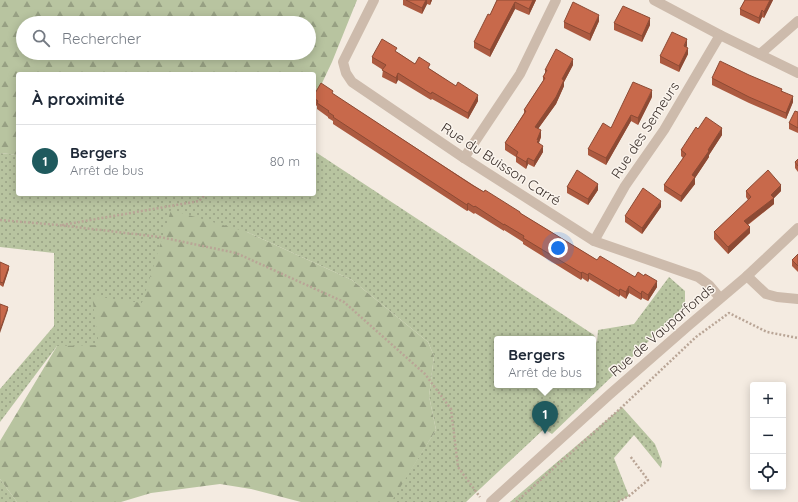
<!DOCTYPE html>
<html lang="fr">
<head>
<meta charset="utf-8">
<style>
	:root { --surface:#fff; --page:#f6f6f7; --text:#1f2937; --muted:#747a83; --line:#e0e1e3; --accent:#1f5a5e }
	body { margin:0; font-family:Quicksand,sans-serif; background:var(--page); color:var(--text) }
	.controls { position:absolute; right:12px; bottom:12px; display:grid; overflow:hidden; border-radius:4px; box-shadow:0 2px 10px #0003 }
	.controls button { width:36px; height:36px; display:grid; place-items:center; padding:0; border:0; border-bottom:1px solid var(--line); background:var(--surface); color:var(--text); font:20px sans-serif }
	.you { position:absolute; left:558px; top:248px; width:14px; height:14px; margin:-10px; border:3px solid #fff; border-radius:50%; background:#1a73e8; box-shadow:0 0 0 6px #1a73e833 }
	.badge { display:grid; place-items:center; width:26px; height:26px; border-radius:50%; background:var(--accent); color:#fff; font-size:13px; font-weight:700 }
	.pin { position:absolute; translate:-50% -33px; filter:drop-shadow(0 1px 2px #0008) }
	.pin::after { content:''; position:absolute; top:21px; width:14px; height:12px; background:inherit; clip-path:polygon(0 0,100% 0,50% 100%) }
	.popup { position:absolute; left:494px; top:336px; width:102px; height:52px; box-sizing:border-box; display:grid; place-content:center; border-radius:4px; background:var(--surface); filter:drop-shadow(0 1px 3px #0005); font-size:13px; white-space:nowrap; color:var(--muted) }
	.popup b { font-size:15px; color:var(--text) }
	.popup::after { content:''; position:absolute; left:50%; top:100%; margin-left:-8px; border:8px solid transparent; border-top-color:var(--surface) }
	.list { margin:0; padding:0; list-style:none }
	h2 { display:flex; justify-content:space-between; align-items:center; height:52px; margin:0; padding:0 16px; font-size:17px }
	h2 small { font-size:13px; font-weight:400; color:var(--muted) }
	.list li { display:grid; grid-template-columns:26px 1fr auto; gap:12px; align-items:center; box-sizing:border-box; height:72px; padding:0 16px; border-top:1px solid var(--line) }
	.list b { display:block; font-size:15px; white-space:nowrap }
	.list p { margin:0; font-size:13px; white-space:nowrap; color:var(--muted) }
	.list em { font-size:13px; font-style:normal; color:var(--muted) }
	.icon { flex:none; width:22px; height:22px; fill:none; stroke:currentColor; stroke-width:2; stroke-linecap:round; stroke-linejoin:round }
	.map { position:relative; flex:none; width:798px; height:502px; overflow:hidden }
	.search { position:absolute; background:var(--surface); box-shadow:0 2px 10px #0003; left:16px; top:16px; width:300px; height:44px; display:flex; align-items:center; gap:10px; box-sizing:border-box; padding:0 14px; border-radius:22px; color:var(--muted); font-size:15px }
	.panel { position:absolute; background:var(--surface); box-shadow:0 2px 10px #0003; left:16px; top:72px; width:300px; height:124px; border-radius:4px }
	.map>svg:first-child { display:block }
	.grass { fill:url(#grass-dots); fill-rule:evenodd }
	.forest { fill:url(#forest-firs); fill-rule:evenodd }
	.lines { fill:none; stroke-linecap:round; stroke-linejoin:round }
	.path { stroke:#b9a596; stroke-width:2.5; stroke-dasharray:2 2; stroke-linecap:butt }
	.minor { stroke:#cdbbac; stroke-width:10 }
	.wall { fill:#ac5a40 }
	.shaded-wall { fill:#8c4a34 }
	.building { fill:#c8694b; stroke:#8c4a34 }
	.labels { text-anchor:middle; stroke-width:3; stroke-linejoin:round; paint-order:stroke }
	.street-label { font-size:14px; fill:#3b302b; stroke:#fbf5ee }
</style>
</head>
<body>
<div class="map">
<svg width="798" height="502" viewBox="0 0 798 502">
	<defs>
		<pattern id="grass-dots" width="8" height="8" patternUnits="userSpaceOnUse"><rect width="8" height="8" fill="#b8c4a0"/><path d="M2 2h.1M6 6h.1" fill="none" stroke="#97a083" stroke-width="1.8" stroke-linecap="round"/></pattern>
		<pattern id="forest-firs" width="22" height="20" patternUnits="userSpaceOnUse"><rect width="22" height="20" fill="#b8c4a0"/><path d="M5 1l3.5 6h-7zM16 11l3.5 6h-7z" fill="#97a083"/></pattern>
	</defs>
	<rect width="100%" height="100%" fill="#f4ebe1"/>
	<g class="grass">
		<path d="M314 151 594 335 597 343 598 330 634 324 669 277 685 291V310L677 314 552 434 544 429 466 502H390L436 430 429 396 434 356 428 342 352 280 247 232 142 303 99 346H57L0 422V389L54 326V253L0 247V153L18 155V194H314ZM497 339H593V385H497Z"/>
		<path d="M622 407 655 444 662 462 661 468 634 435 614 458 629 496 618 502H510Z"/>
		<path d="M0 479 17 502H0Z"/>
	</g>
	<g class="forest">
		<path d="M0 0H357L332 62 314 100V74H18V155L0 153ZM23 23H309V53H23Z"/>
		<path d="M171 210 247 232 352 280 428 342 434 356 429 396 436 430 391 502H301L251 489 220 484 151 493 121 502H17L0 479V441L57 346 99 345 92 296 142 303Z"/>
	</g>
	<g class="lines">
		<g class="path">
			<path d="M0 220 58 225 160 237 236 253 344 302 425 374 451 409 458 467 480 497"/>
			<path d="M62 225 199 201 206 194"/>
			<path d="M516 502 622 407 696 337 729 313 767 332 798 338"/>
			<path d="M618 502 629 496 648 480 630 456"/>
		</g>
		<g class="minor">
			<path d="M374 0 343 62 346 73 352 82 464 158 594 241 698 277 709 285 720 298"/>
			<path d="M654 0 720 35 798 73"/>
			<path d="M760 54 798 21"/>
			<path d="M464 158 520 74 556 0"/>
			<path d="M594 241 625 186 664 130 720 35"/>
			<path d="M747 276 766 294 777 297 798 299"/>
			<path d="M491 502 609 395 688 326 747 276 798 228"/>
		</g>
	</g>
	<g class="wall">
		<path d="M403 0H432L430 5 427 4 422 14 403 5Z"/>
		<path d="M497 0H536L529 15 515 9 490 57 474 48V42L490 15Z"/>
		<path d="M745 0H773L764 18 762 17 759 24 740 15V9Z"/>
		<path d="M599 21 590 41 564 28V22Z"/>
		<path d="M614 23 650 25 642 42 614 30Z"/>
		<path d="M687 46 686 47 688 54 679 72 660 63V56Z"/>
		<path d="M397 52 415 64 430 69 478 101 468 119 432 99 431 100 398 80 396 84 382 77 383 70 372 63V57Z"/>
		<path d="M573 65 564 82V86L556 104 538 129 541 137 539 143 543 152 534 167 528 164 526 169 516 162V157L505 150V143L524 113V110L543 81V77L545 74V70Z"/>
		<path d="M712 78 782 91 793 102 786 119 749 103 712 85Z"/>
		<path d="M333 94 484 192 520 213 597 260 657 287 648 301 642 298 641 300 629 293 626 299 620 295 619 297 589 279 588 282 582 278 581 280 523 244V242L504 230V231L475 213 474 214 468 210 467 211 333 124V121L328 118V117L317 109V106L314 104V95Z"/>
		<path d="M652 97 638 125 631 121 606 165 588 155V149L611 128Z"/>
		<path d="M798 112V133L789 129V123Z"/>
		<path d="M698 129 722 135 709 155V157L695 178V184L681 202 664 191V185L683 158 681 156V150Z"/>
		<path d="M798 159V172L795 168V162Z"/>
		<path d="M567 187 598 190 588 205 567 193Z"/>
		<path d="M746 191H781L774 198V204L748 225 750 233 728 254 714 239V232L748 200 746 197Z"/>
		<path d="M661 207 642 234 625 222V216Z"/>
		<path d="M798 254V272L792 266V260Z"/>
		<path d="M0 262 9 269 3 287 0 285Z"/>
	</g>
	<g class="shaded-wall">
		<path d="M426 0H427V4L422 14V8Z"/>
		<path d="M430 0H432L430 5Z"/>
		<path d="M533 0H536L529 15V9Z"/>
		<path d="M770 0H773L764 18V12Z"/>
		<path d="M515 2V9L490 57V50Z"/>
		<path d="M762 10V17L759 24V18Z"/>
		<path d="M599 15V21L590 41V34Z"/>
		<path d="M650 18V25L642 42V36Z"/>
		<path d="M687 39V46L684 52V46Z"/>
		<path d="M688 48V54L679 72V66Z"/>
		<path d="M573 59V65L564 82V86L556 104 535 133V127Z"/>
		<path d="M398 73V80L396 84V78Z"/>
		<path d="M652 90V97L638 125V118Z"/>
		<path d="M478 95V101L468 119V113Z"/>
		<path d="M793 96V102L786 119V113Z"/>
		<path d="M631 115V121L606 165V158Z"/>
		<path d="M722 128V135L709 155V157L695 178V184L681 202V196L692 175Z"/>
		<path d="M541 130V137L539 142V147L537 140Z"/>
		<path d="M543 146V152L534 167V161Z"/>
		<path d="M528 158V164L526 169V162Z"/>
		<path d="M598 184V190L588 205V199Z"/>
		<path d="M781 185V191L774 198V204L744 227V221Z"/>
		<path d="M661 201V207L642 234V228Z"/>
		<path d="M468 203V210L467 211V205Z"/>
		<path d="M750 227V233L728 254V247Z"/>
		<path d="M9 266V269L3 287V283Z"/>
		<path d="M582 272V278L581 280V273Z"/>
		<path d="M589 273V279L588 282V275Z"/>
		<path d="M657 281V287L648 301V295Z"/>
		<path d="M629 286V293L626 299V292Z"/>
		<path d="M620 289V295L619 297V291Z"/>
		<path d="M642 291V298L641 300V294Z"/>
		<path d="M8 307V310L0 333V330Z"/>
	</g>
	<g class="building">
		<path d="M406 0H426L422 8Z"/>
		<path d="M497 0H533L529 9 515 2 490 50 474 42 488 14 490 15Z"/>
		<path d="M745 0H770L764 12 762 10 759 18 740 9Z"/>
		<path d="M573 2 599 15 590 34 564 22Z"/>
		<path d="M623 6 650 18 642 36 614 23Z"/>
		<path d="M672 32 687 39 684 46 688 48 679 66 660 56Z"/>
		<path d="M382 39 397 48 395 51 415 64 419 57 430 64 428 68 456 86 458 82 478 95 468 113 432 92 431 94 398 73 396 78 382 70 386 65 372 57Z"/>
		<path d="M556 49 573 59 562 79 564 80 556 97 535 127 541 130 537 140H539L537 142 543 146 534 161 528 158 526 162 516 156 518 152 505 143 526 111 524 110 545 78 543 77 547 70H545Z"/>
		<path d="M720 61 749 75 782 89 781 91 793 96 786 113 749 97 712 78Z"/>
		<path d="M633 82 652 90 638 118 631 115 606 158 588 149 603 123 611 128Z"/>
		<path d="M321 83 333 91 332 93 472 185 484 192 485 190 520 212V213L597 260 600 256 635 277 638 272 644 276 645 274 657 281 648 295 642 291 641 294 629 286 626 292 620 289 619 291 589 273 588 275 582 272 581 273 523 238 524 236 504 224V225L475 206 474 207 468 203 467 205 333 117 334 116 328 112 329 111 317 103 318 101 314 98V95Z"/>
		<path d="M795 111 798 112V128L789 123Z"/>
		<path d="M706 117 722 128 708 150 709 151 692 175 695 177 681 196 664 185 686 154 681 150 696 127 698 129Z"/>
		<path d="M798 159V166L795 162Z"/>
		<path d="M577 170 598 184 588 199 567 187Z"/>
		<path d="M768 170 781 185 771 195 774 198 744 221 750 227 728 247 714 232 751 197 746 191Z"/>
		<path d="M643 188 661 201 642 228 625 216Z"/>
		<path d="M798 254V266L792 260Z"/>
		<path d="M0 262 9 266 3 283 0 282Z"/>
		<path d="M0 304 8 307 0 330Z"/>
	</g>
	<g class="labels">
		<g class="street-label">
			<text transform="translate(645 130) rotate(-57)" y="5">Rue des Semeurs</text>
			<text transform="translate(501 164) rotate(33)" y="5">Rue du Buisson Carré</text>
			<text transform="translate(662 330) rotate(-41)" y="5">Rue de Vauparfonds</text>
		</g>
	</g>
</svg>
<div class="controls">
<button>+</button>
<button>−</button>
<button><svg class="icon" aria-label="locate" viewBox="0 0 24 24"><circle cx="12" cy="12" r="6"/><path d="M12 2v4M12 18v4M2 12h4M18 12h4"/></svg></button>
</div>
<div class="you"></div>
<div class="pin badge" style="left:545px;top:434px">1</div>
<div class="popup"><b>Bergers</b>Arrêt de bus</div>
<div class="search"><svg class="icon" aria-label="search" viewBox="0 0 24 24"><circle cx="10" cy="10" r="6"/><path d="M15 15l6 6"/></svg>Rechercher</div>
<section class="panel">
<h2>À proximité<small></small></h2>
<ul class="list">
<li><span class="badge">1</span><div><b>Bergers</b><p>Arrêt de bus</p></div><em>80 m</em></li>
</ul>
</section>
</div>
</body>
</html>
